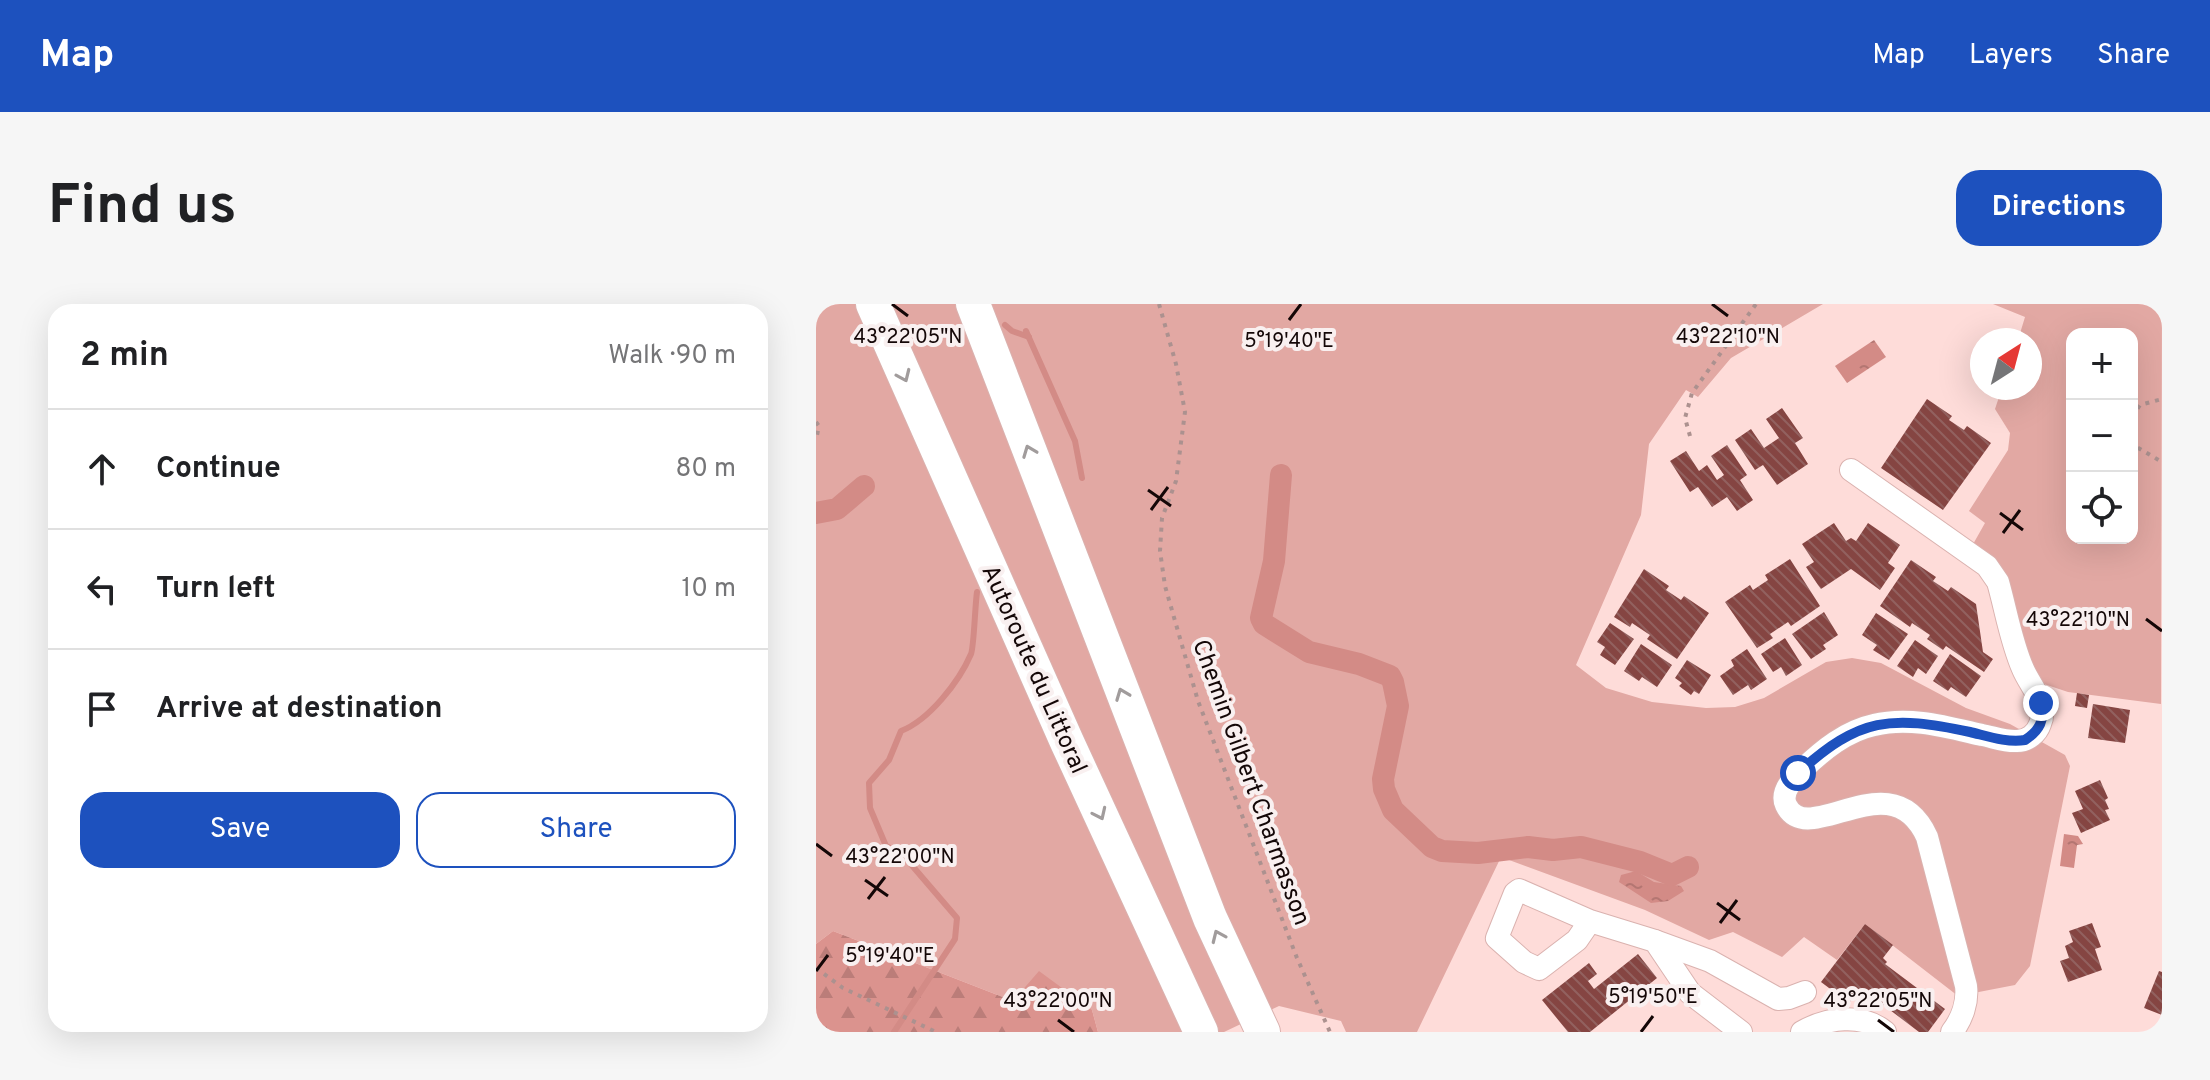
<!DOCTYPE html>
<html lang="en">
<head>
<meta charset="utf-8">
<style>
	:root { --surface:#fff; --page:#f6f6f6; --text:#202124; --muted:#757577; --line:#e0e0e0; --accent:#1d51be }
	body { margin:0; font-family:Overpass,sans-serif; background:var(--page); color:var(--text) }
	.controls { position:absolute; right:24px; top:24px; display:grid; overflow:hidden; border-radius:16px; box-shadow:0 8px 32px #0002 }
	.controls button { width:72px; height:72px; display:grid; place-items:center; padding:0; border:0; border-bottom:2px solid var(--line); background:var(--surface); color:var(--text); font:40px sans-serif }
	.compass { position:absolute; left:1154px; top:24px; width:72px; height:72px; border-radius:50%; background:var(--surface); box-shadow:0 8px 32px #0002; rotate:36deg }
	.stop { position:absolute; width:24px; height:24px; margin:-18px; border:6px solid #1d51be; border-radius:50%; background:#fff }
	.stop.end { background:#1d51be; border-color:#fff; box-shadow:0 2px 8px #0008 }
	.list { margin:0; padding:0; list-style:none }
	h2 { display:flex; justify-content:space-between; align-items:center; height:104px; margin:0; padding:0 32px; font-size:34px }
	h2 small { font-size:26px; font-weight:400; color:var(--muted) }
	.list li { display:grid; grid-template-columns:52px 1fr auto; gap:24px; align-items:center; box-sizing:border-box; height:120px; padding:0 32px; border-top:2px solid var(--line) }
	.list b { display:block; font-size:30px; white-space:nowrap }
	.list em { font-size:26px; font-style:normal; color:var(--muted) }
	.actions { display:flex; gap:16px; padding:24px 32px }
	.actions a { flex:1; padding:18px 0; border:2px solid var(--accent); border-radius:24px; text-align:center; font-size:28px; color:var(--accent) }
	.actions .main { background:var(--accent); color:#fff }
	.icon { flex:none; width:44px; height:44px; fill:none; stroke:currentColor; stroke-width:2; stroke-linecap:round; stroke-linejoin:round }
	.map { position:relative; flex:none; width:1346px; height:728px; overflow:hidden; border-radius:24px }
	header { display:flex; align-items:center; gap:48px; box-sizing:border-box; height:112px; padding:0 40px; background:var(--accent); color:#fff }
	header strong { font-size:38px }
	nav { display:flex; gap:44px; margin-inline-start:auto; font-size:28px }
	.intro { display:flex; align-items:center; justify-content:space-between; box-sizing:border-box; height:192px; padding:0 48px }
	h1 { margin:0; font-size:56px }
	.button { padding:20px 36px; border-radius:24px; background:var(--accent); color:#fff; font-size:28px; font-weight:700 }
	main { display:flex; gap:48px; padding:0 48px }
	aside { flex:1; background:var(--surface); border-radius:24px; box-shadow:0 8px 32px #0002 }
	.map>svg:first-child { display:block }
	.grass { fill:#e2a8a3; fill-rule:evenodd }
	.forest { fill:url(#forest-firs) }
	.water { fill:url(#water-ripples) }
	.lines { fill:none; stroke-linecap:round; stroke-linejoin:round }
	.stream { stroke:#d38b86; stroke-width:6 }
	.canal { stroke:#d38b86; stroke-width:22 }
	.building { fill:url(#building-back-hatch) }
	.minor-casing { stroke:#dab2af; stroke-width:24 }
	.highway-casing { stroke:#dab2af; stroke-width:36 }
	.path { stroke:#ac918f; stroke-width:4; stroke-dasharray:4 6; stroke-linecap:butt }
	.minor { stroke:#fff; stroke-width:22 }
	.highway { stroke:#fff; stroke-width:34 }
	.oneway { stroke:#a19c9c }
	.route { stroke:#1d51be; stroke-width:10 }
	.ticks { fill:none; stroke:#140707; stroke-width:3 }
	.labels { text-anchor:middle; stroke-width:8; stroke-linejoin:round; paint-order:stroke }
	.street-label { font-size:24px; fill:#140707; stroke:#f9f0f0 }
	.ticks-label { font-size:20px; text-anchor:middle; fill:#140707; stroke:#f9f0f0; stroke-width:8; stroke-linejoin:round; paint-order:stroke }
</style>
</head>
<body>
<header>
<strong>Map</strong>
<nav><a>Map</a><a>Layers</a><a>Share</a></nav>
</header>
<div class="intro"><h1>Find us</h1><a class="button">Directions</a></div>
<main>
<aside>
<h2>2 min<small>Walk · 90 m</small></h2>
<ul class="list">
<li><svg class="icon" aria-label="ahead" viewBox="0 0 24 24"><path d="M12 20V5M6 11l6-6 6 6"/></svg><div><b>Continue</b></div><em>80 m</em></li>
<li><svg class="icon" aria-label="left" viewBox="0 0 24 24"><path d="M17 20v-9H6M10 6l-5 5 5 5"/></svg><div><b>Turn left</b></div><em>10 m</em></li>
<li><svg class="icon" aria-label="arrive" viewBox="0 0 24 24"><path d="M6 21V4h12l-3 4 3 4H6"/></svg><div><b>Arrive at destination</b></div></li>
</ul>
<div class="actions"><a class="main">Save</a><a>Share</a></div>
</aside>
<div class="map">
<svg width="1346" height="728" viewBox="0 0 1346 728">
	<defs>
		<pattern id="forest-firs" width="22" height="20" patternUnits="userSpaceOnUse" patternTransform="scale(2)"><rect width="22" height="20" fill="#db938e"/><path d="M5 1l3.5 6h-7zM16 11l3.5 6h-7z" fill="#bb7d79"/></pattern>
		<pattern id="water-ripples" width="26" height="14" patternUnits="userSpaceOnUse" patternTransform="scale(2)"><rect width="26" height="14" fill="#d38b86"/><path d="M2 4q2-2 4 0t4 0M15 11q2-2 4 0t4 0" fill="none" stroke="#b47672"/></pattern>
		<pattern id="building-back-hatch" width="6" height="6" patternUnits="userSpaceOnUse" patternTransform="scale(2)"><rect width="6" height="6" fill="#854542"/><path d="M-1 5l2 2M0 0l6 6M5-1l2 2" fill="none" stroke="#92615f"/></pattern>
	</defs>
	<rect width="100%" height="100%" fill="#fedcd9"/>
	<g class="grass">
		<path d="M0 0H1007L915 54 882 93 870 86 833 140 825 211 760 361 790 384 836 398 890 404 919 403 948 394 1010 358 1036 354 1065 359 1150 404 1194 420 1249 451 1254 462 1214 662 1199 681 1142 692 1049 620 1021 656 988 633 966 653 917 628 893 636 829 606 685 553 601 728H530L525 717 463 702 408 728H282L276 706 197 697 17 627 0 640Z"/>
		<path d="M1177 0H1346L1345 400 1252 388 1225 379 1156 242 1169 219 1153 207 1192 146 1194 129 1179 105 1186 84H1214V36H1202L1209 13ZM1256 30H1316V234H1256Z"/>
	</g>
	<path class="forest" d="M17 627 197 697 223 667 276 706 282 728H0V640Z"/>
	<g class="water">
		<path d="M1058 36 1070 53 1031 79 1019 62Z"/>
		<path d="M1248 530 1262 532 1267 540 1261 541 1258 564 1244 562Z"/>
		<path d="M820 567 838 578 865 582 868 587 852 597 835 599 803 578 805 571Z"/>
	</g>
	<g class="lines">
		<g class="stream">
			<path d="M189 21 196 27 213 33"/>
			<path d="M210 27 259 137 266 174"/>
			<path d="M78 728 139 635 141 614 87 551 70 542 54 504 53 479 73 456 85 427C113 416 143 378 155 350 158 343 159 301 161 288"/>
		</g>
		<g class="canal">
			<path d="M465 171 458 257 445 314 448 320 493 348 543 360 574 372 577 378 582 402 567 475 568 485 577 506 616 543 626 547 662 549 712 543 737 546 765 543 824 558 856 571 872 563"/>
			<path d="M0 209 21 205 48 182"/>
		</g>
	</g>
	<g class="building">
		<path d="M1111 95 1136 112 1133 116 1148 126 1151 122 1175 139 1127 206 1065 164Z"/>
		<path d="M966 104 987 134 979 139 992 160 961 181 947 161 939 166 919 136 935 125 948 144 963 134 950 115Z"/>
		<path d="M911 141 931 171 924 176 937 196 921 207 911 193 896 203 882 183 874 188 854 157 870 147 883 167 891 161 901 176 908 171 895 152Z"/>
		<path d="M1018 219 1030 237 1035 234 1040 237 1052 219 1084 241 1072 259 1079 264 1064 286 1035 265 1005 285 1002 281 990 263 998 258 986 240Z"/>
		<path d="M974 255 1004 302 975 322 972 318 954 330 957 334 941 344 909 298 934 281 937 286 952 276 949 271Z"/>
		<path d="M1095 256 1120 273 1117 277 1132 287 1135 283 1160 300 1167 348 1177 355 1168 368 1130 342 1127 346 1111 335 1114 331 1096 319 1094 323 1064 302Z"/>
		<path d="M828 265 853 282 850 286 865 296 868 292 893 309 861 355 831 335 834 331 816 319 814 323 798 313Z"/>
		<path d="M1008 308 1022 331 1007 341 1010 345 995 355 976 330Z"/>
		<path d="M1060 309 1092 330 1073 356 1057 346 1061 341 1046 331Z"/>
		<path d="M794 319 818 335 799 361 784 351 789 343 781 338Z"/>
		<path d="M969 334 986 361 970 372 965 363 957 368 945 350Z"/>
		<path d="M1099 336 1122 352 1110 370 1102 364 1097 373 1081 362Z"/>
		<path d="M825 340 856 361 841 383 826 373 823 377 808 367Z"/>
		<path d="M931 345 951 375 935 386 932 381 917 391 904 372 918 362 915 356Z"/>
		<path d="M1134 350 1165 372 1150 393 1135 383 1132 387 1117 377Z"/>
		<path d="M871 356 895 371 883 390 878 387 875 391 863 382 866 379 859 374Z"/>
		<path d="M1261 389 1273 391 1271 404 1259 402Z"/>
		<path d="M1277 400 1314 406 1309 439 1272 434Z"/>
		<path d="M1284 476 1292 494 1289 496 1293 505 1289 506 1294 516 1265 529 1256 509 1267 505 1259 487Z"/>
		<path d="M1276 619 1285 643 1279 645 1286 666 1252 678 1244 657 1253 654 1249 642 1257 638 1253 627Z"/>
		<path d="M1049 620 1077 641 1067 654 1071 658 1069 660 1129 705 1112 728H1103L1045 684 1033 699 1005 678Z"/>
		<path d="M822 650 841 674 774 728H752L726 696 773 659 781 670 772 677 778 685Z"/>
		<path d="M1343 667 1346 668V711L1328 704Z"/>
	</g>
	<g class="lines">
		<defs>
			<g id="minor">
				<path d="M1035 166 1171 262 1182 278C1190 306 1195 338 1207 365 1214 382 1233 400 1224 420 1221 429 1212 437 1201 437 1190 438 1177 433 1166 431 1131 423 1094 412 1058 421 1030 427 1007 446 987 465 978 473 964 488 970 501 992 547 1075 454 1111 533L1150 682C1152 698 1146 715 1136 728"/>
				<path d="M774 617 761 636 723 665 708 658 681 634 699 589 703 586 774 617 839 637 874 689 925 728"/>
				<path d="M839 637 894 657 962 695 973 694 989 688"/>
				<path d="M986 728C1011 714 1045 708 1069 728"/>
			</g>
			<g id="highway">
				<path d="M57 0 251 438 385 728"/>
				<path d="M157 0 394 614 447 728"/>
			</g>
		</defs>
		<use href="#minor" class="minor-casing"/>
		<use href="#highway" class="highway-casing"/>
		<g class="path">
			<path d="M343 0 360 60 369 108 360 177 346 214 344 247 349 282 382 397 481 654 514 728"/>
			<path d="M1316 113 1324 101 1346 95"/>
			<path d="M0 118 3 122 0 136"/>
			<path d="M874 132 869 114 876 89 940 0"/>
			<path d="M1316 136 1319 142 1346 158"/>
			<path d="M0 664 27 684 120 728"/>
		</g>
		<use href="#minor" class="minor"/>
		<use href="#highway" class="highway"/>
	</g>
	<defs><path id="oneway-chevron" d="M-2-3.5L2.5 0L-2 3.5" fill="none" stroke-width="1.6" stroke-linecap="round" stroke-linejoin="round" transform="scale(2)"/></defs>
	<g class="oneway">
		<use href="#oneway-chevron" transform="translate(88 72) rotate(66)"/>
		<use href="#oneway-chevron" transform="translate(213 147) rotate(-111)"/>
		<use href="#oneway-chevron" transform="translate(306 390) rotate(-111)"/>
		<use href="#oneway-chevron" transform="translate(284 510) rotate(65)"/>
		<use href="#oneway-chevron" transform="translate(402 632) rotate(-114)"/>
	</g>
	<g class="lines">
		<path class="route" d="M982 469C1044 413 1074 411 1154 428 1171 432 1191 439 1209 436 1224 426 1229 416 1225 399"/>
	</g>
	<path class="ticks" d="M76 0 92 12M896 0 912 12M473 16 485 0M332 186 355 202M335 206 352 183M1184 209 1207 226M1187 229 1204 206M1330 315 1346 327M0 540 16 552M49 576 72 592M52 595 69 573M901 599 924 616M904 619 921 596M0 667 12 651M242 716 258 728M1062 716 1078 728M825 728 837 712"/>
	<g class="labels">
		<g class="street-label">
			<text transform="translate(219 365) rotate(66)" y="8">Autoroute du Littoral</text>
			<text transform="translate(436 478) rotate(70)" y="8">Chemin Gilbert Charmasson</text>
		</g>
	</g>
	<g class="ticks-label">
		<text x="92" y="39">43°22'05"N</text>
		<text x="912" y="39">43°22'10"N</text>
		<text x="473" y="43">5°19'40"E</text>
		<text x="1262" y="322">43°22'10"N</text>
		<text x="84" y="559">43°22'00"N</text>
		<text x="74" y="658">5°19'40"E</text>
		<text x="837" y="699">5°19'50"E</text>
		<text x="242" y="703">43°22'00"N</text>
		<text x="1062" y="703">43°22'05"N</text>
	</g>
</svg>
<div class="controls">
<button>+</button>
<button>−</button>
<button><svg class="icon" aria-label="locate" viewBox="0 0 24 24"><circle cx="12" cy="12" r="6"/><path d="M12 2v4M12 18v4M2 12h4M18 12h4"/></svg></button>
</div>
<svg class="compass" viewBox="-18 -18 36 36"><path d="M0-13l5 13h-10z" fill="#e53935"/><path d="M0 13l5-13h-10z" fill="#757577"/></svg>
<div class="stop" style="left:982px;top:469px"></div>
<div class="stop end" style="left:1225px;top:399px"></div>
</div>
</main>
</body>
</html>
